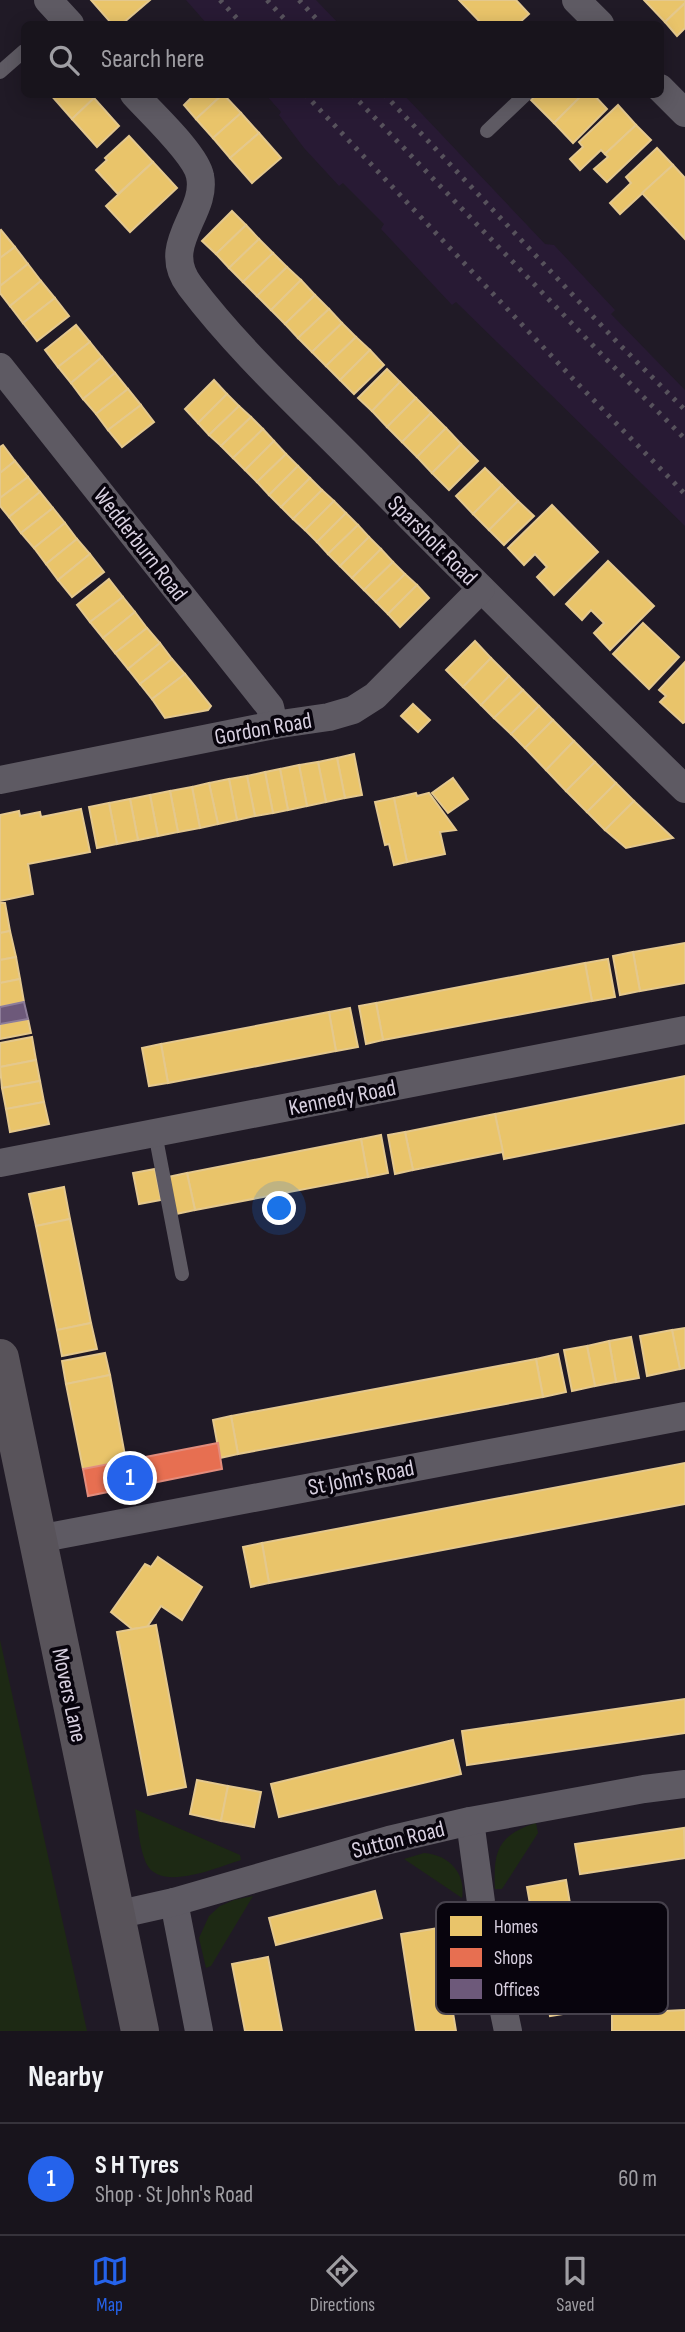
<!DOCTYPE html>
<html lang="en">
<head>
<meta charset="utf-8">
<style>
	:root { --surface:#18141c; --page:#211d25; --text:#f1f3f6; --muted:#9f9ea3; --line:#36333b; --accent:#2563eb }
	body { margin:0; font-family:"Sofia Sans Condensed",sans-serif; background:var(--page); color:var(--text) }
	.you { position:absolute; left:280px; top:1209px; width:24px; height:24px; margin:-18px; border:5px solid #fff; border-radius:50%; background:#1a73e8; box-shadow:0 0 0 10px #1a73e833 }
	.badge { display:grid; place-items:center; width:46px; height:46px; border-radius:50%; background:var(--accent); color:#fff; font-size:23px; font-weight:700 }
	.pin { position:absolute; translate:-50% -50%; border:4px solid #fff; box-shadow:0 2px 7px #0006 }
	.list { margin:0; padding:0; list-style:none }
	h2 { display:flex; justify-content:space-between; align-items:center; height:91px; margin:0; padding:0 28px; font-size:30px }
	h2 small { font-size:23px; font-weight:400; color:var(--muted) }
	.list li { display:grid; grid-template-columns:46px 1fr auto; gap:21px; align-items:center; box-sizing:border-box; height:112px; padding:0 28px; border-top:2px solid var(--line) }
	.list b { display:block; font-size:26px; white-space:nowrap }
	.list p { margin:0; font-size:23px; white-space:nowrap; color:var(--muted) }
	.list em { font-size:23px; font-style:normal; color:var(--muted) }
	.icon { flex:none; width:38px; height:38px; fill:none; stroke:currentColor; stroke-width:2; stroke-linecap:round; stroke-linejoin:round }
	.map { position:relative; flex:none; width:685px; height:2031px; overflow:hidden }
	.search { position:absolute; background:var(--surface); box-shadow:0 4px 18px #0003; left:21px; right:21px; top:21px; height:77px; display:flex; align-items:center; gap:18px; box-sizing:border-box; padding:0 24px; border-radius:10px; color:var(--muted); font-size:26px }
	.sheet { height:203px; background:var(--surface) }
	nav { display:flex; justify-content:space-around; align-items:center; box-sizing:border-box; height:98px; border-top:2px solid var(--line); background:var(--surface); font-size:19px; color:var(--muted) }
	nav a { display:grid; justify-items:center; gap:4px }
	nav .on { color:var(--accent) }
	.map>svg:first-child { display:block }
	.built { fill:#281a34 }
	.green { fill:#1d2914 }
	.homes { fill:#e9c46a; stroke:#e4c88d; stroke-width:2 }
	.shops { fill:#e76f51; stroke:#e28c7c; stroke-width:2 }
	.offices { fill:#6d597a; stroke:#8d7d99; stroke-width:2 }
	.lines { fill:none; stroke-linecap:round; stroke-linejoin:round }
	.lane { stroke:#5e5a63; stroke-width:14 }
	.street { stroke:#5e5a63; stroke-width:28 }
	.secondary { stroke:#58535a; stroke-width:38 }
	.rail { stroke:#57525c; stroke-width:5; stroke-dasharray:3.5 7; stroke-linecap:butt }
	.labels { text-anchor:middle; stroke-width:7; stroke-linejoin:round; paint-order:stroke }
	.street-label { font-size:23px; fill:#d8d0e0; stroke:#08040d }
	.key { fill:#08040d; stroke:#46414c; stroke-width:2 }
	.key-label { font-size:19px; fill:#d8d0e0 }
</style>
</head>
<body>
<div class="map">
<svg width="685" height="2031" viewBox="0 0 685 2031">
	<rect width="100%" height="100%" fill="#201a26"/>
	<g class="built">
		<path d="M186 0H316L339 24H207Z"/>
		<path d="M266 95H404L545 244 554 245 615 310 611 314 685 390V526L456 302 452 305 381 229 384 224 343 183 339 186 304 148 279 115 281 112Z"/>
	</g>
	<g class="green">
		<path d="M0 1640 87 2031H0Z"/>
		<path d="M135 1809 240 1855 241 1860C218 1867 160 1893 146 1863 139 1847 138 1826 135 1809Z"/>
		<path d="M536 1823 538 1833 502 1889H495C493 1851 498 1835 536 1823Z"/>
		<path d="M424 1853C449 1855 466 1873 462 1898L404 1859Z"/>
		<path d="M253 1896 211 1966 206 1968 199 1938 209 1916 220 1906 234 1900Z"/>
	</g>
	<g class="homes">
		<path d="M91 0H150L122 24H112Z"/>
		<path d="M459 0H516L529 14 518 24H482Z"/>
		<path d="M644 0H685V3L665 22Z"/>
		<path d="M685 3V28L677 36 665 22Z"/>
		<path d="M50 94H91L94 98 72 119Z"/>
		<path d="M195 94H223L196 119 184 105Z"/>
		<path d="M223 94 241 113 213 138 196 119Z"/>
		<path d="M537 94H583L554 123 531 100Z"/>
		<path d="M583 94H593L607 109 573 143 554 123Z"/>
		<path d="M94 98 119 126 97 147 72 119Z"/>
		<path d="M618 105 636 125 605 154 601 150 580 170 570 159 583 147 579 142Z"/>
		<path d="M241 113 259 133 230 158 213 138Z"/>
		<path d="M636 125 651 140 607 182 594 169 608 157 605 154Z"/>
		<path d="M259 133 281 158 252 183 230 158Z"/>
		<path d="M129 136 153 162 118 194 96 170 107 160 105 158Z"/>
		<path d="M657 148 673 165 620 214 610 203 631 183 626 177Z"/>
		<path d="M153 162 177 188 130 232 106 206Z"/>
		<path d="M673 165 685 178V239L642 193Z"/>
		<path d="M232 211 246 225 216 254 202 241Z"/>
		<path d="M246 225 259 239 229 268 216 254Z"/>
		<path d="M1 230 15 247 0 258V231Z"/>
		<path d="M259 239 273 253 243 282 229 268Z"/>
		<path d="M15 247 28 264 0 286V258Z"/>
		<path d="M273 253 287 267 257 296 243 282Z"/>
		<path d="M28 264 41 281 10 306 0 293V286Z"/>
		<path d="M287 267 301 280 271 310 257 296Z"/>
		<path d="M301 280 315 295 285 324 271 310Z"/>
		<path d="M41 281 55 298 23 323 10 306Z"/>
		<path d="M315 295 329 309 298 338 285 324Z"/>
		<path d="M55 298 69 316 37 341 23 323Z"/>
		<path d="M329 309 342 323 312 352 298 338Z"/>
		<path d="M342 323 356 337 326 366 312 352Z"/>
		<path d="M76 325 90 342 58 367 45 350Z"/>
		<path d="M356 337 370 350 340 380 326 366Z"/>
		<path d="M90 342 102 357 71 383 58 367Z"/>
		<path d="M370 350 384 365 354 394 340 380Z"/>
		<path d="M102 357 115 373 83 399 71 383Z"/>
		<path d="M387 369 400 382 372 411 358 398Z"/>
		<path d="M115 373 128 389 96 414 83 399Z"/>
		<path d="M214 380 227 394 198 423 185 409Z"/>
		<path d="M400 382 416 398 387 427 372 411Z"/>
		<path d="M128 389 141 405 108 430 96 414Z"/>
		<path d="M227 394 239 406 209 435 198 423Z"/>
		<path d="M416 398 431 413 402 442 387 427Z"/>
		<path d="M141 405 154 422 122 447 108 430Z"/>
		<path d="M239 406 251 417 221 446 209 435Z"/>
		<path d="M431 413 446 428 417 457 402 442Z"/>
		<path d="M251 417 263 429 233 458 221 446Z"/>
		<path d="M446 428 461 444 432 473 417 457Z"/>
		<path d="M263 429 274 441 245 470 233 458Z"/>
		<path d="M274 441 286 454 257 482 245 470Z"/>
		<path d="M461 444 478 461 449 490 432 473Z"/>
		<path d="M3 445 15 461 0 473V447Z"/>
		<path d="M286 454 298 466 269 495 257 482Z"/>
		<path d="M15 461 28 477 0 498V473Z"/>
		<path d="M298 466 310 478 281 507 269 495Z"/>
		<path d="M485 468 502 485 473 514 456 496Z"/>
		<path d="M28 477 40 492 9 517 0 506V498Z"/>
		<path d="M310 478 322 490 293 519 281 507Z"/>
		<path d="M502 485 518 501 489 530 473 514Z"/>
		<path d="M322 490 334 501 305 530 293 519Z"/>
		<path d="M40 492 53 508 21 533 9 517Z"/>
		<path d="M334 501 346 513 317 542 305 530Z"/>
		<path d="M518 501 534 516 504 545 489 530Z"/>
		<path d="M552 505 598 552 554 595 537 577 547 567 535 554 524 565 508 548Z"/>
		<path d="M53 508 65 523 34 548 21 533Z"/>
		<path d="M346 513 358 525 328 554 317 542Z"/>
		<path d="M65 523 77 539 46 564 34 548Z"/>
		<path d="M358 525 369 537 340 566 328 554Z"/>
		<path d="M369 537 381 549 352 578 340 566Z"/>
		<path d="M77 539 90 554 58 580 46 564Z"/>
		<path d="M381 549 393 562 364 590 352 578Z"/>
		<path d="M90 554 104 572 72 597 58 580Z"/>
		<path d="M608 561 654 606 610 650 594 633 604 623 591 610 582 620 566 604Z"/>
		<path d="M393 562 405 574 376 602 364 590Z"/>
		<path d="M405 574 417 585 388 614 376 602Z"/>
		<path d="M109 579 123 597 90 622 77 605Z"/>
		<path d="M417 585 429 598 400 627 388 614Z"/>
		<path d="M123 597 135 612 103 638 90 622Z"/>
		<path d="M135 612 147 628 115 653 103 638Z"/>
		<path d="M643 623 679 657 649 689 613 654Z"/>
		<path d="M147 628 160 643 128 669 115 653Z"/>
		<path d="M475 641 491 658 463 687 446 670Z"/>
		<path d="M160 643 172 659 140 684 128 669Z"/>
		<path d="M491 658 509 676 481 705 463 687Z"/>
		<path d="M172 659 185 674 152 699 140 684Z"/>
		<path d="M685 662V722L683 723 660 702 666 696 659 690Z"/>
		<path d="M185 674 211 706 208 710 165 718 152 699Z"/>
		<path d="M509 676 523 690 494 718 481 705Z"/>
		<path d="M523 690 539 706 511 734 494 718Z"/>
		<path d="M413 704 430 720 418 732 401 716Z"/>
		<path d="M539 706 553 720 525 748 511 734Z"/>
		<path d="M553 720 574 741 546 770 525 748Z"/>
		<path d="M574 741 595 762 566 791 546 770Z"/>
		<path d="M354 754 362 795 345 798 337 758Z"/>
		<path d="M337 758 345 798 326 802 318 762Z"/>
		<path d="M318 762 326 802 307 806 299 765Z"/>
		<path d="M595 762 616 783 587 812 566 791Z"/>
		<path d="M299 765 307 806 288 810 280 769Z"/>
		<path d="M280 769 288 810 273 813 265 772Z"/>
		<path d="M265 772 273 813 255 816 247 776Z"/>
		<path d="M247 776 255 816 237 820 229 779Z"/>
		<path d="M453 778 468 799 448 813 432 793Z"/>
		<path d="M229 779 237 820 218 824 209 783Z"/>
		<path d="M209 783 218 824 200 828 192 787Z"/>
		<path d="M616 783 634 801 605 830 587 812Z"/>
		<path d="M192 787 200 828 178 832 170 791Z"/>
		<path d="M170 791 178 832 158 836 150 795Z"/>
		<path d="M416 793 417 796 429 793 456 830 440 832 445 854 407 862 394 798Z"/>
		<path d="M150 795 158 836 138 840 130 799Z"/>
		<path d="M394 798 407 862 394 865 389 844 385 845 375 802Z"/>
		<path d="M130 799 138 840 117 844 109 803Z"/>
		<path d="M634 801 673 838 626 848 605 830Z"/>
		<path d="M109 803 117 844 97 848 89 807Z"/>
		<path d="M81 809 90 852 28 864 33 894 0 901V815L19 811 20 816 40 812 41 817Z"/>
		<path d="M0 903H5L10 931 0 933Z"/>
		<path d="M10 931 16 957 0 960V933Z"/>
		<path d="M685 943V983L640 991 633 952Z"/>
		<path d="M633 952 640 991 620 995 613 956Z"/>
		<path d="M16 957 20 979 0 983V960Z"/>
		<path d="M608 959 615 997 592 1001 585 963Z"/>
		<path d="M585 963 592 1001 383 1040 376 1003Z"/>
		<path d="M20 979 24 1002 0 1007V983Z"/>
		<path d="M376 1003 383 1040 366 1044 359 1006Z"/>
		<path d="M350 1008 358 1047 336 1051 329 1012Z"/>
		<path d="M329 1012 336 1051 168 1083 161 1044Z"/>
		<path d="M28 1019 31 1033 0 1039V1024Z"/>
		<path d="M32 1037 36 1060 0 1067V1043Z"/>
		<path d="M161 1044 168 1083 149 1086 142 1048Z"/>
		<path d="M36 1060 40 1081 2 1088 0 1067Z"/>
		<path d="M685 1076V1123L504 1159 495 1114Z"/>
		<path d="M40 1081 44 1102 6 1109 2 1088Z"/>
		<path d="M44 1102 49 1124 10 1132 6 1109Z"/>
		<path d="M495 1114 503 1152 413 1170 405 1132Z"/>
		<path d="M405 1132 413 1170 395 1174 388 1135Z"/>
		<path d="M381 1135 388 1173 368 1177 361 1139Z"/>
		<path d="M361 1139 368 1177 195 1210 187 1173Z"/>
		<path d="M155 1169 161 1200 139 1204 133 1173Z"/>
		<path d="M187 1173 195 1210 176 1214 168 1177Z"/>
		<path d="M64 1187 70 1219 36 1226 29 1194Z"/>
		<path d="M70 1219 91 1323 57 1330 36 1226Z"/>
		<path d="M91 1323 97 1349 62 1356 57 1330Z"/>
		<path d="M685 1328V1368L680 1369 672 1330Z"/>
		<path d="M672 1330 680 1369 647 1376 640 1336Z"/>
		<path d="M631 1337 639 1378 616 1382 609 1341Z"/>
		<path d="M609 1341 616 1382 595 1386 587 1346Z"/>
		<path d="M587 1346 595 1386 572 1391 564 1350Z"/>
		<path d="M105 1353 110 1375 66 1384 62 1361Z"/>
		<path d="M558 1354 566 1392 543 1397 536 1359Z"/>
		<path d="M536 1359 543 1397 238 1454 231 1416Z"/>
		<path d="M110 1375 126 1461 83 1469 66 1384Z"/>
		<path d="M231 1416 238 1454 220 1458 213 1420Z"/>
		<path d="M685 1463V1504L269 1583 262 1543Z"/>
		<path d="M262 1543 269 1583 251 1587 243 1547Z"/>
		<path d="M158 1557 202 1587 182 1620 161 1606 147 1627 132 1629 111 1612 145 1564 151 1567Z"/>
		<path d="M156 1625 186 1787 148 1795 117 1632Z"/>
		<path d="M685 1699V1733L467 1765 462 1731Z"/>
		<path d="M453 1740 461 1774 279 1817 271 1784Z"/>
		<path d="M197 1780 228 1786 221 1821 190 1814Z"/>
		<path d="M228 1786 261 1792 254 1827 221 1821Z"/>
		<path d="M684 1828 685 1858 580 1874 575 1844Z"/>
		<path d="M566 1880 588 2010 550 2016 527 1887Z"/>
		<path d="M375 1891 382 1918 276 1945 269 1918Z"/>
		<path d="M439 1928 456 2031H416L401 1934Z"/>
		<path d="M268 1957 282 2031H245L232 1964Z"/>
		<path d="M643 1993 644 2012 685 2010V2031H612V2012H617V1994Z"/>
	</g>
	<path class="shops" d="M218 1443 222 1469 88 1496 83 1469Z"/>
	<path class="offices" d="M24 1002 28 1019 0 1024V1007Z"/>
	<g class="lines">
		<g class="lane">
			<path d="M0 72 24 51"/>
			<path d="M487 131 526 94"/>
			<path d="M155 1133 182 1274"/>
		</g>
		<g class="street">
			<path d="M48 0 70 24"/>
			<path d="M576 0 600 24"/>
			<path d="M660 88 685 113"/>
			<path d="M134 94C150 112 196 154 200 176 208 214 158 244 190 286 240 352 303 409 361 468 468 576 576 683 685 789"/>
			<path d="M0 367 270 707 274 725"/>
			<path d="M0 780 274 725 329 717 353 710 375 696 481 589"/>
			<path d="M0 1163 685 1030"/>
			<path d="M38 1539 685 1416"/>
			<path d="M470 1821 481 1902 508 2031"/>
			<path d="M174 1902 199 2031"/>
			<path d="M116 1915 174 1902 389 1840 470 1821 644 1789 685 1784"/>
		</g>
		<path class="secondary" d="M0 1358 140 2031"/>
		<g class="rail">
			<path d="M220 0 242 24"/>
			<path d="M267 0 289 24"/>
			<path d="M299 0 321 24"/>
			<path d="M305 94 576 382 685 494"/>
			<path d="M352 94 604 357 685 439"/>
			<path d="M384 94 617 342 685 410"/>
		</g>
	</g>
	<g class="labels">
		<g class="street-label">
			<text transform="translate(433 540) rotate(45)" y="8">Sparsholt Road</text>
			<text transform="translate(141 544) rotate(52)" y="8">Wedderburn Road</text>
			<text transform="translate(263 728) rotate(-10)" y="8">Gordon Road</text>
			<text transform="translate(342 1097) rotate(-11)" y="8">Kennedy Road</text>
			<text transform="translate(361 1477) rotate(-11)" y="8">St John's Road</text>
			<text transform="translate(70 1695) rotate(78)" y="8">Movers Lane</text>
			<text transform="translate(398 1839) rotate(-14)" y="8">Sutton Road</text>
		</g>
	</g>
	<rect x="436" y="1902" width="232" height="112" rx="10" class="key"/>
	<rect x="450" y="1916" width="32" height="20" fill="#e9c46a"/>
	<rect x="450" y="1948" width="32" height="19" fill="#e76f51"/>
	<rect x="450" y="1979" width="32" height="20" fill="#6d597a"/>
	<g class="key-label">
		<text x="494" y="1933">Homes</text>
		<text x="494" y="1964">Shops</text>
		<text x="494" y="1996">Offices</text>
	</g>
</svg>
<div class="you"></div>
<div class="pin badge" style="left:130px;top:1478px">1</div>
<div class="search"><svg class="icon" aria-label="search" viewBox="0 0 24 24"><circle cx="10" cy="10" r="6"/><path d="M15 15l6 6"/></svg>Search here</div>
</div>
<section class="sheet">
<h2>Nearby<small></small></h2>
<ul class="list">
<li><span class="badge">1</span><div><b>S H Tyres</b><p>Shop · St John's Road</p></div><em>60 m</em></li>
</ul>
</section>
<nav>
<a class="on"><svg class="icon" aria-label="map" viewBox="0 0 24 24"><path d="M3 6l6-2 6 2 6-2v14l-6 2-6-2-6 2zM9 4v14M15 6v14"/></svg>Map</a>
<a><svg class="icon" aria-label="directions" viewBox="0 0 24 24"><path d="M12 3l9 9-9 9-9-9zM9 14v-3h6M13 9l2 2-2 2"/></svg>Directions</a>
<a><svg class="icon" aria-label="saved" viewBox="0 0 24 24"><path d="M7 4h10v16l-5-4-5 4z"/></svg>Saved</a>
</nav>
</body>
</html>
